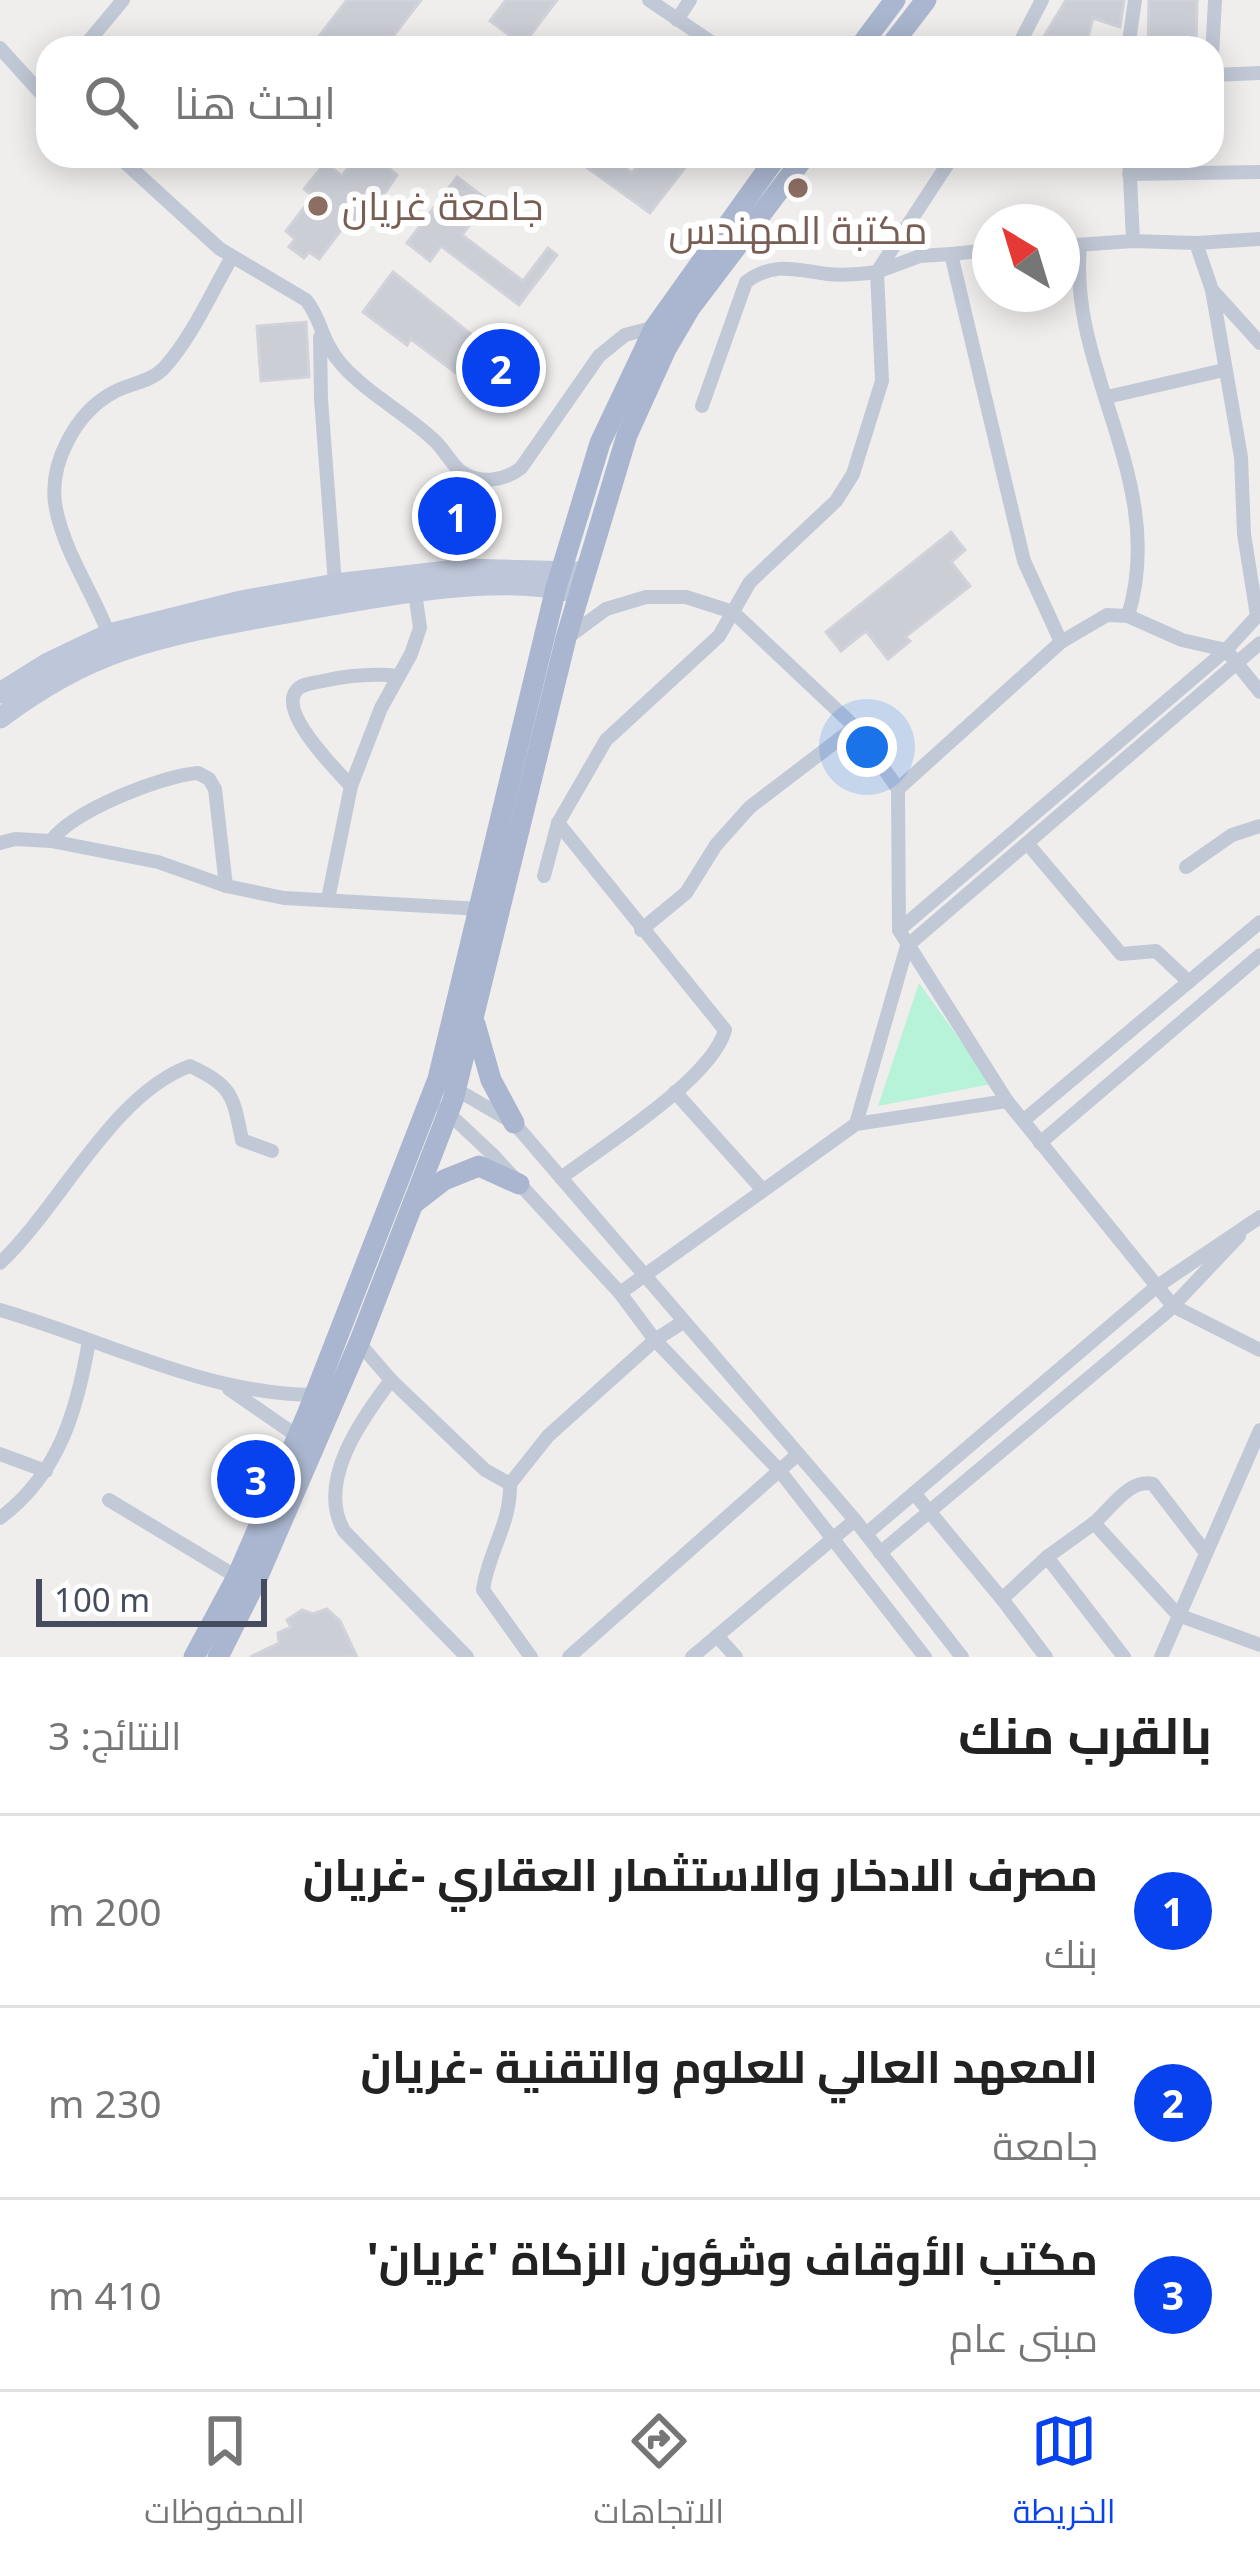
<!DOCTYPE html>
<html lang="ar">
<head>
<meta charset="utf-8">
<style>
	:root { --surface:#fff; --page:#f6f6f6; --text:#222; --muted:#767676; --line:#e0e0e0; --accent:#0842ef }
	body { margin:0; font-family:"Noto Sans",Cairo,sans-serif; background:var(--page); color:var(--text); direction:rtl }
	.compass { position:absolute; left:972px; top:204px; width:108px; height:108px; border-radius:50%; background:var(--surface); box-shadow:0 6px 30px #0003; rotate:322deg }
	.scale { position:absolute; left:36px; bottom:30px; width:231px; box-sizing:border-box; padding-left:12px; border:6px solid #444c5d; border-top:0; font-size:33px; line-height:42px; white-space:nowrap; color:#444c5d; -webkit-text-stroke:9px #fff; paint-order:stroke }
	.you { position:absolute; left:867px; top:747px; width:42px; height:42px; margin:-30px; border:9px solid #fff; border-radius:50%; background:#1a73e8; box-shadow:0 0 0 18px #1a73e833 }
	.badge { display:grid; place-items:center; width:78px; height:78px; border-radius:50%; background:var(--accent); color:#fff; font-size:39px; font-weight:700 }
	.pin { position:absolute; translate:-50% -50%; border:6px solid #fff; box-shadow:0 3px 12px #0006 }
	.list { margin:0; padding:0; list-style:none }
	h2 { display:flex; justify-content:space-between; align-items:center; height:156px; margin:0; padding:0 48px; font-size:51px }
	h2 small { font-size:39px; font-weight:400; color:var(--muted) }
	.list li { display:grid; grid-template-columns:78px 1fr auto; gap:36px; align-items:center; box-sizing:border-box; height:192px; padding:0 48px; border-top:3px solid var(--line) }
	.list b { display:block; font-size:45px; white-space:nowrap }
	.list p { margin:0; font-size:39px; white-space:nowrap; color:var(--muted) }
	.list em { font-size:39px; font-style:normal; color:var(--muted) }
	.icon { flex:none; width:66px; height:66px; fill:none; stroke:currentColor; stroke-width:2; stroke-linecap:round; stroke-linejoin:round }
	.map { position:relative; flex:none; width:1260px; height:1657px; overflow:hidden; direction:ltr }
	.search { position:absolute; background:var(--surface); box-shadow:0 6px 30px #0003; left:36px; right:36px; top:36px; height:132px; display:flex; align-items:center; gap:30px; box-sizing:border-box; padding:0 42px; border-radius:36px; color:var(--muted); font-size:45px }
	.sheet { height:732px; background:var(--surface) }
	nav { display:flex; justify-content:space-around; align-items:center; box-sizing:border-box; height:168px; border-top:3px solid var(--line); background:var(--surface); font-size:33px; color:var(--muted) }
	nav a { display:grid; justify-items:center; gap:6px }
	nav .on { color:var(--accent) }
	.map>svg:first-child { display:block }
	.green { fill:#b7f3d9 }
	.building { fill:#ccced6; stroke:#d1d2da; stroke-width:3 }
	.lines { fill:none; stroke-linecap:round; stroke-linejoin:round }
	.street { stroke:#c2c9d6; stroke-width:14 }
	.secondary { stroke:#bec6d9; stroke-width:21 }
	.primary { stroke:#aab6cf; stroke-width:21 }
	.education-dot { fill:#8d6e63; stroke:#fff; stroke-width:4.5 }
	.labels { text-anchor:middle; stroke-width:12; stroke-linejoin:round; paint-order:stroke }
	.education-label { font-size:39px; fill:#785e54; stroke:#fff; text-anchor:start }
</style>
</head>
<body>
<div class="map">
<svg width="1260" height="1657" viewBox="0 0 1260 1657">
	<rect width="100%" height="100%" fill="#f0eeed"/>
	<path class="green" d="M919 983 992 1084 878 1106Z"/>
	<g class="building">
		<path d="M347 0H421L384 48H310Z"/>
		<path d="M506 0H557L523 45 490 21Z"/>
		<path d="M1066 0H1124L1120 27 1093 18 1085 48H1037Z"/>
		<path d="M1149 0H1197L1196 48H1148Z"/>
		<path d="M357 156H395L387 167 397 175 363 226 351 217 319 259 309 252 304 258 289 247 295 239 286 231 313 196 304 189 325 163 342 176Z"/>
		<path d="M571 156H610L632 173 646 156H694L650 213Z"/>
		<path d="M457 177 488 200 462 235 523 281 548 248 557 255 519 305 441 246 430 261 407 243Z"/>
		<path d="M393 272 497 355 473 386 411 339 407 345 363 312Z"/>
		<path d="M306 322 309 377 261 381 257 326Z"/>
		<path d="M951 532 965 550 951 562 970 586 905 637 910 641 888 659 866 631 841 651 826 632Z"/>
		<path d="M327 1609 340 1621 357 1657H250L279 1643 278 1633 291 1627 287 1620 302 1610 313 1614Z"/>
	</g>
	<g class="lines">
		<g class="street">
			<path d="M649 0 720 48"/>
			<path d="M677 20 690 0"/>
			<path d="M0 48 48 101"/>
			<path d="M83 48 123 0"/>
			<path d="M1017 48 1042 0"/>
			<path d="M1128 48 1135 0"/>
			<path d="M1212 56 1215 0"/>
			<path d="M1212 75 1260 73"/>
			<path d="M118 156 220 249 306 300C322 319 321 342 342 365 369 395 407 414 436 442 444 450 451 463 460 471 479 485 504 481 521 468L599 356 625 335 655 327"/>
			<path d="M1129 156 1133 241"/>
			<path d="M1129 174 1260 172"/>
			<path d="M1196 243 1260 239"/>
			<path d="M1062 246 1133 241 1196 243 1212 290 1241 457 1244 534 1257 616"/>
			<path d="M1080 247C1068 372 1169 482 1128 616"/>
			<path d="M951 254 990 250"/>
			<path d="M877 272 920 256 951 254 1024 561 1061 642"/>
			<path d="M877 272 953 156"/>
			<path d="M1212 290 1260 343"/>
			<path d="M320 337 321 399 335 584"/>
			<path d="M1107 397 1224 370"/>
			<path d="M110 637C94 594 65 554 56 509 47 465 76 412 114 392 130 383 151 382 164 368 192 337 211 293 232 257"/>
			<path d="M568 637 606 609 646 597H686L733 612 855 727 898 789"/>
			<path d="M351 786C337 771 279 713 296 691 302 683 314 683 323 681 349 675 371 673 399 676"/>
			<path d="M558 823 725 1030C712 1079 603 1146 561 1178"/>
			<path d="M51 841C74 810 161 776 198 773L209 779 215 789 226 886"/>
			<path d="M0 843 15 839 51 841 158 862 226 886 284 898 482 909"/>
			<path d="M1027 843 1121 954 1156 951 1189 982"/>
			<path d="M1186 867 1232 835 1260 826"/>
			<path d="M544 876 558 823 606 740 719 636 750 582 836 501 853 474 882 381 877 272C861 274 844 276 828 274 796 270 774 261 746 282L702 406"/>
			<path d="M328 899 351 786 381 708 411 654 420 628 415 592"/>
			<path d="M641 930 686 893 716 845 750 807 855 727"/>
			<path d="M899 930 1226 650 1260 613"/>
			<path d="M452 1087 514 1123 855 1520 962 1657"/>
			<path d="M675 1092 762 1189"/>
			<path d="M1007 1101 1173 1306 1260 1350"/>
			<path d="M444 1109 493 1155 620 1293 655 1340 779 1470 925 1657"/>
			<path d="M1024 1120 1260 922"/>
			<path d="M856 1124 907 946 1260 643"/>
			<path d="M1040 1143 1260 955"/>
			<path d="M0 1263C60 1207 112 1094 190 1066 233 1086 233 1096 242 1140L272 1151"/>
			<path d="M620 1293 856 1124 1007 1101 899 930 898 789 1061 642 1107 615 1128 616 1182 640 1226 650 1260 692"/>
			<path d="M0 1310C104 1340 205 1394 314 1395"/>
			<path d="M359 1343 391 1380"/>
			<path d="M229 1389 297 1436"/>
			<path d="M0 1454 46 1471"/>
			<path d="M510 1484C511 1524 488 1552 483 1590L531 1657"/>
			<path d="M914 1493 1002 1599"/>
			<path d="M109 1500 237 1577"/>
			<path d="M0 1518C59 1474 77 1411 89 1341"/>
			<path d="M1094 1523C1111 1508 1130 1478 1153 1484L1206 1553"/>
			<path d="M866 1534 1156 1287 1260 1217"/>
			<path d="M880 1553 1167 1312 1239 1236"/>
			<path d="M1047 1557 1124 1657"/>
			<path d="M717 1636 736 1657"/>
			<path d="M467 1657 344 1531C316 1482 361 1420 391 1380L485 1470 510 1484 548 1436 655 1340 683 1322"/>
			<path d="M569 1657 797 1455"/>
			<path d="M692 1657 855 1520"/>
			<path d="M1046 1657 1002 1599 1047 1557 1094 1523 1178 1615 1260 1645"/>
			<path d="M1161 1657 1260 1430"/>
		</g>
		<g class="secondary">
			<path d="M0 693 48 663 109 634 241 601 335 584 465 569 577 572"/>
			<path d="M0 718C36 691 78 666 121 651 176 632 236 622 293 612 373 598 490 573 569 591"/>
		</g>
		<g class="primary">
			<path d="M859 48 895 0"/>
			<path d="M889 48 926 0"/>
			<path d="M475 1024 491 1080 514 1123"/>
			<path d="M413 1204 444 1180 479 1166 519 1184"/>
			<path d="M194 1657 237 1577 307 1415 438 1079 556 588 600 443 655 327 777 156"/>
			<path d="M218 1657 255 1583 359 1343 453 1100 566 638 627 435 666 349 690 308 805 156"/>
		</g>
	</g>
	<g class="education-dot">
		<circle cx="798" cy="188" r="12"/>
		<circle cx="318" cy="206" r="12"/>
	</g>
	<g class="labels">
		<g class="education-label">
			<text x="342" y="220">جامعة غريان</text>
			<text x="798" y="244" text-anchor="middle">مكتبة المهندس</text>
		</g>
	</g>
</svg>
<svg class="compass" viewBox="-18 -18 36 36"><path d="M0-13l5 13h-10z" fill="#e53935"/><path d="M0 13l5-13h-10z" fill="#767676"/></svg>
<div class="scale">100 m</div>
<div class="you"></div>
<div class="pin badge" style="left:457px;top:516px">1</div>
<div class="pin badge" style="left:501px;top:368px">2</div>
<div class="pin badge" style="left:256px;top:1479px">3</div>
<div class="search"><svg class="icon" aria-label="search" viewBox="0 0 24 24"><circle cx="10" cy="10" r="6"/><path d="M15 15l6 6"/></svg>ابحث هنا</div>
</div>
<section class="sheet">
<h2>بالقرب منك<small>النتائج: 3</small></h2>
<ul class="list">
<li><span class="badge">1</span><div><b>مصرف الادخار والاستثمار العقاري -غريان</b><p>بنك</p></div><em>200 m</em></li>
<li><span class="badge">2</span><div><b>المعهد العالي للعلوم والتقنية -غريان</b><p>جامعة</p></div><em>230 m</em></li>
<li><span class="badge">3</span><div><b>مكتب الأوقاف وشؤون الزكاة 'غريان'</b><p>مبنى عام</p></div><em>410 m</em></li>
</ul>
</section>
<nav>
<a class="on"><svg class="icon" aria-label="map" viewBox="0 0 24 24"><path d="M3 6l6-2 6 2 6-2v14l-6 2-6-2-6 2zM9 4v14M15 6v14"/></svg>الخريطة</a>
<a><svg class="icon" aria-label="directions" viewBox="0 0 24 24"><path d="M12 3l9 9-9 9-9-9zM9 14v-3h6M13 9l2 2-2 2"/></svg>الاتجاهات</a>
<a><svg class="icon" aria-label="saved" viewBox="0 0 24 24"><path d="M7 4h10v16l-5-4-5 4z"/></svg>المحفوظات</a>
</nav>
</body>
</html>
